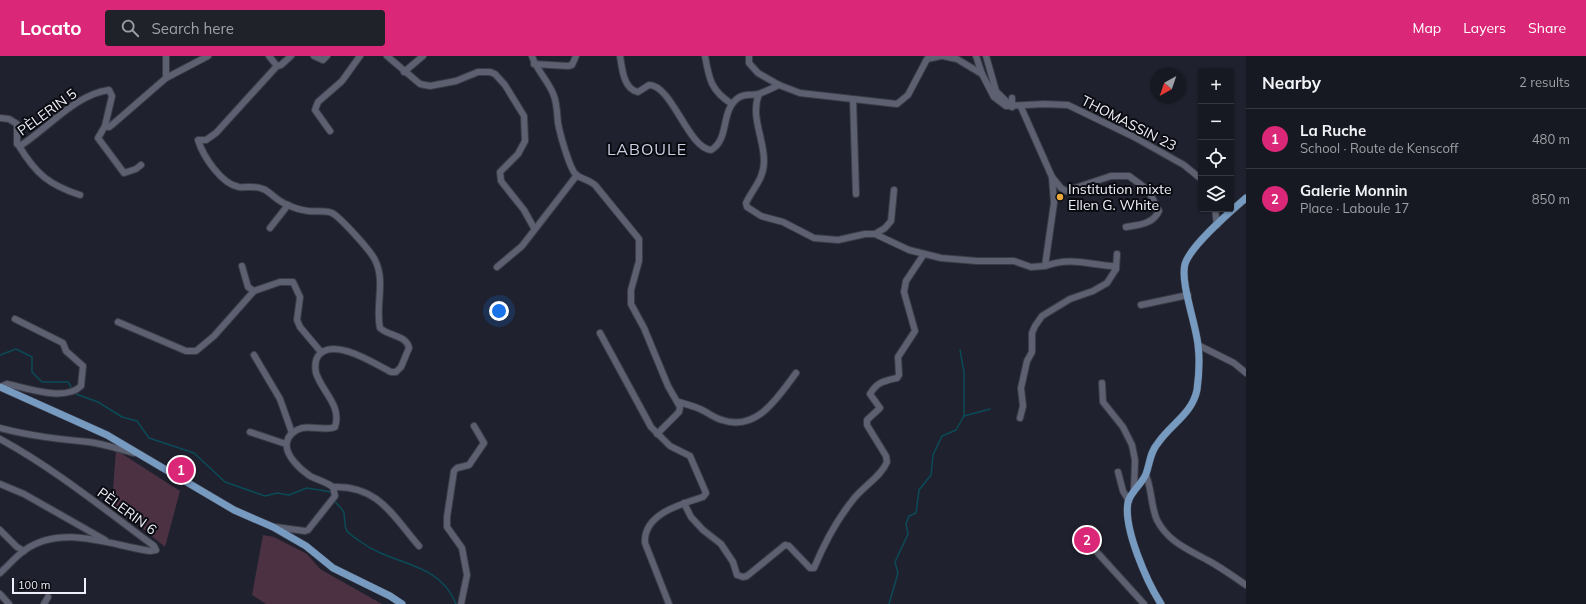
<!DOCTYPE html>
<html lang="en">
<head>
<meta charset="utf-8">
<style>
	:root { --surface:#171922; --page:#20222a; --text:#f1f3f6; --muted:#9ea0a5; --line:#363840; --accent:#db2777 }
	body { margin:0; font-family:Mulish,sans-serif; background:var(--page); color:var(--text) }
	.controls { position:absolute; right:12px; top:12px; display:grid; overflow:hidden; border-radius:4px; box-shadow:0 1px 3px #0004 }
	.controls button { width:36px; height:36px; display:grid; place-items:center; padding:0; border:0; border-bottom:1px solid var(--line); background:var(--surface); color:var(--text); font:20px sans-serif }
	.compass { position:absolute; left:1150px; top:12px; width:36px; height:36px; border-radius:50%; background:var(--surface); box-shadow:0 1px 3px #0004; rotate:220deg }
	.scale { position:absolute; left:12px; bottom:10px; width:74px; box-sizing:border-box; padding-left:4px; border:2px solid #eeeff9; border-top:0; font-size:11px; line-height:14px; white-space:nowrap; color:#eeeff9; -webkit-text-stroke:3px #0a0b11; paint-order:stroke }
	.you { position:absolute; left:499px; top:255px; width:14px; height:14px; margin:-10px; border:3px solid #fff; border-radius:50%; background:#1a73e8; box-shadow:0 0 0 6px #1a73e833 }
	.badge { display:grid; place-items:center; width:26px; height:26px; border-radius:50%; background:var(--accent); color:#fff; font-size:13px; font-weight:700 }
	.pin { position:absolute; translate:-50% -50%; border:2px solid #fff; box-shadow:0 1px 4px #0006 }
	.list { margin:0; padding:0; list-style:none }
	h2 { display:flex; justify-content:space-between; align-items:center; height:52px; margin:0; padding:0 16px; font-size:17px }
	h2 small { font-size:13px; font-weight:400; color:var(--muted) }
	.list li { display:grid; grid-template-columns:26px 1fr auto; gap:12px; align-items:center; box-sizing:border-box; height:60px; padding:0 16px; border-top:1px solid var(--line) }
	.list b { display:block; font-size:15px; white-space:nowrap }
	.list p { margin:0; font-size:13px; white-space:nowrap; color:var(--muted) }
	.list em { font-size:13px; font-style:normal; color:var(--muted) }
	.icon { flex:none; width:22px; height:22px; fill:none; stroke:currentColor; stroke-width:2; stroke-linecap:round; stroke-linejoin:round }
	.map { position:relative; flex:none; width:1246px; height:548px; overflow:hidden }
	header { display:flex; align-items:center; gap:24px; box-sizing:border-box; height:56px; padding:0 20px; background:var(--accent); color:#fff }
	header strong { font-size:19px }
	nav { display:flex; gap:22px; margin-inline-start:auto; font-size:14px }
	.search { width:280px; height:36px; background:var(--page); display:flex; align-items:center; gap:10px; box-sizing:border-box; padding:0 14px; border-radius:4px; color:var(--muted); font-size:15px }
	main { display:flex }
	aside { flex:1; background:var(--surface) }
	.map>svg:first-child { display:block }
	.green { fill:#4b3142 }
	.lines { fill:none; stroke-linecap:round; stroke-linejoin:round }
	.stream { stroke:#0b4b57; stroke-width:1.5 }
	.minor-casing { stroke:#3b3c48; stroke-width:8 }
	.major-casing { stroke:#3b3c48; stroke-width:8 }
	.minor { stroke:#5d6070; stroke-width:6 }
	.major { stroke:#769ac0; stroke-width:7 }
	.poi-dot { fill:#eca93a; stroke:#0a0b11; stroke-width:1.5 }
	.labels { text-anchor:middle; stroke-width:4; stroke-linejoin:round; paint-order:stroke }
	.street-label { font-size:14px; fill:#eeeff9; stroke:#0a0b11 }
	.poi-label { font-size:14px; fill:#eeeff9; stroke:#0a0b11; text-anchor:start }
	.quarter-label { font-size:16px; letter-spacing:1px; fill:#cdd1e4; stroke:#0a0b11 }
</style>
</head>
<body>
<header>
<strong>Locato</strong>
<div class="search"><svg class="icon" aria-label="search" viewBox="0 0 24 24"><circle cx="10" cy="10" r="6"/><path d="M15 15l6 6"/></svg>Search here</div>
<nav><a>Map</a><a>Layers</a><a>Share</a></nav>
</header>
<main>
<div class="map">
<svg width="1246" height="548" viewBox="0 0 1246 548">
	<rect width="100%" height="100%" fill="#1f212e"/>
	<g class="green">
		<path d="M116 394 180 435 165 491 112 447Z"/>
		<path d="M263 479 274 481 307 498 320 513 382 548H266L252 539Z"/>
	</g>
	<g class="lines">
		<g class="stream">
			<path d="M960 294 964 316V360"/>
			<path d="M0 299 16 293 32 301V316L42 326H68L71 331"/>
			<path d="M76 338 98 346 122 361 137 365 149 382 194 397 225 426 265 440 277 437 289 439 307 432 331 436 332 438"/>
			<path d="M334 445C337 448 342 452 344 457 345 462 344 470 347 475 350 479 357 483 361 486 393 510 439 505 456 548"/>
			<path d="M889 548 898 517 895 506 908 478 906 468 909 460 916 457 919 434 931 419 933 399 942 380 956 374 964 360 990 353"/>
		</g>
		<defs>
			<g id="minor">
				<path d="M166 0V22"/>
				<path d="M269 0 277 10"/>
				<path d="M314 0 323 4 327 0"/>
				<path d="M387 0 420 28 430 30 456 25 478 16H490L495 18 505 29 524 60 525 85 518 98 500 116 501 125 524 154 534 172"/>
				<path d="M532 0C536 14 549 25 554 40 557 48 557 58 558 67 560 78 569 111 576 119 580 122 589 124 595 129L639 183V205L631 234V248L644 272 668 330 680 351 679 356 657 378"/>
				<path d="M620 0C622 11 623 33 638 36L649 29C672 29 688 92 711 94 730 83 720 55 738 42 745 37 751 40 759 38 766 35 773 32 779 29"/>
				<path d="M705 0C709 23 711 35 732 48"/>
				<path d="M749 0V7L758 17 779 29 800 37 897 48 908 39 927 3 941 0"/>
				<path d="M943 0 957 3 982 18 994 41 1006 50 1044 48 1068 49 1134 81 1184 109 1201 123"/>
				<path d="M976 0 982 18"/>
				<path d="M986 0 996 35 1012 51"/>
				<path d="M534 8 568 10 572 9 576 0"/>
				<path d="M404 16 423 0"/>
				<path d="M759 38C750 60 764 82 764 105 764 123 753 132 746 147L747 151 761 160 783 166 814 182 838 184 865 178H875L885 172 891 165 894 134"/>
				<path d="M1012 42V51"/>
				<path d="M853 43 856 138"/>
				<path d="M0 62 9 63 17 68V88L20 90C47 73 76 38 109 34L112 40 105 70 98 82 124 117 136 113 141 109"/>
				<path d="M105 70 109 71 113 68 166 22 208 0"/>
				<path d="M330 75 315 54 318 46 342 25 360 0"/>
				<path d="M19 90C36 118 49 129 80 139"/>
				<path d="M1052 121 1061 132 1066 135 1111 120H1129L1148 134 1159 155C1153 168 1139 169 1126 171"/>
				<path d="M1215 153 1217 169"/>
				<path d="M270 172 288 149"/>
				<path d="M875 178 909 194 941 202 977 205H1014L1031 211 1045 210 1054 147 1052 121 1021 51"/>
				<path d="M242 210 248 231 254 235 280 226H293L300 241 297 264 300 271 321 296"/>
				<path d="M1045 210C1071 201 1086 208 1112 210L1116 213"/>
				<path d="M497 211 522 190 577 119"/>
				<path d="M1141 249 1188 239"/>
				<path d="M118 266 186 295H196L214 280 254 235"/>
				<path d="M600 277 651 371 670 390 690 400 706 437 703 441C681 448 643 458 645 487L669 548"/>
				<path d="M1198 289 1234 307 1246 317"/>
				<path d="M254 299 280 343 292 377"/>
				<path d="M1102 327 1103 346 1123 371 1132 389 1135 404 1134 435"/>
				<path d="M0 331 7 328C26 332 65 346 81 330L83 310 66 295 63 287 15 263"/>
				<path d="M679 346C686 348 693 350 700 353 707 356 714 362 722 364 757 376 778 341 796 317"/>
				<path d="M1020 362 1023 350 1021 332 1027 305 1032 296V277L1035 270 1042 260 1070 243 1093 235 1107 227 1116 213 1117 198"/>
				<path d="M0 372C30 380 58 383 89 386 104 388 119 393 134 397"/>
				<path d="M250 376 286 388"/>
				<path d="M0 383C55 413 104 453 154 490L156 494 150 495C110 489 62 468 25 494 16 500 8 510 0 517"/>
				<path d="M1118 416 1123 435 1129 445"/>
				<path d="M1146 419C1152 434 1151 451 1157 464 1168 486 1189 494 1209 505 1222 512 1234 521 1246 529"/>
				<path d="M0 428 24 438 105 484"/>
				<path d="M333 431C378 429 393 460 419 490"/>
				<path d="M684 447 691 461 703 474 721 488 733 506 737 519 743 521 747 520 785 489 789 490 810 512H814C824 488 836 465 852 445 862 431 881 421 887 406L886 400 867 369V364L880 352 870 338C877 326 884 325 897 322L899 319 898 301 915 275 904 236 906 225 924 198"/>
				<path d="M275 471 305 475 308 474 335 440 333 431C326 426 318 424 310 420 301 414 284 399 287 386 288 379 295 374 302 372 312 370 327 375 335 371 342 349 322 336 316 317 315 312 315 305 318 300 333 280 375 308 391 316H396L401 311 409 292C407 279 388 280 380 272 375 249 386 226 375 204 371 195 340 161 332 157 326 154 315 156 308 155 301 154 294 152 288 149 276 145 270 135 263 133 253 129 247 132 239 131 221 128 203 100 198 84H206L216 77 277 10 281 9 291 0"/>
				<path d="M0 474 17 491 24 495"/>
				<path d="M1085 483 1144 548"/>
				<path d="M0 538 9 548"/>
				<path d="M44 548 48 541"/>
				<path d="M461 548 467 519 462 492 447 471V461L454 415 457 412 469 409 484 387 474 370"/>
			</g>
			<g id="major">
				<path d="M0 331 107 379 234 454 273 471 306 490 333 512 390 540 402 548"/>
				<path d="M1161 548C1147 526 1123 472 1128 446 1131 435 1142 428 1146 418 1150 407 1150 396 1158 387 1171 368 1192 358 1197 334 1199 319 1200 304 1198 289 1196 268 1180 226 1185 208 1191 189 1230 156 1246 142"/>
			</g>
		</defs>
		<use href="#minor" class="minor-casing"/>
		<use href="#major" class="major-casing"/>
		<use href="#minor" class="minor"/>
		<use href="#major" class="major"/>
	</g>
	<circle class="poi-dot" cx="1060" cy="141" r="4"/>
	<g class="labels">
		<g class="street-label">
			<text transform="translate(47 56) rotate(-36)" y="5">PÈLERIN 5</text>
			<text transform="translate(1129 67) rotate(27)" y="5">THOMASSIN 23</text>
			<text transform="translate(127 455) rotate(36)" y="5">PÈLERIN 6</text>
		</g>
		<g class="poi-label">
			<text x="1068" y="138">Institution mixte<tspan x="1068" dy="16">Ellen G. White</tspan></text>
		</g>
		<g class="quarter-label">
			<text x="647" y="99">LABOULE</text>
		</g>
	</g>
</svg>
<div class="controls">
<button>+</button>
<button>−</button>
<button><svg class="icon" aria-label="locate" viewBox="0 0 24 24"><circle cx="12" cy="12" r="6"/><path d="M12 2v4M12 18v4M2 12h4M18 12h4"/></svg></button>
<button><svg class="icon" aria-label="layers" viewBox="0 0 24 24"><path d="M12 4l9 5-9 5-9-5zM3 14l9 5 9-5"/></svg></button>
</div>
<svg class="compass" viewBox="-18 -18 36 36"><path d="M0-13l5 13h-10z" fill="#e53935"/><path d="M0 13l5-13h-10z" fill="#9ea0a5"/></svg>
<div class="scale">100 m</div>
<div class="you"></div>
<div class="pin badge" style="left:181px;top:414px">1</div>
<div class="pin badge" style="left:1087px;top:484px">2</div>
</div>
<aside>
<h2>Nearby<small>2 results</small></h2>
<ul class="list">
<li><span class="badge">1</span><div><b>La Ruche</b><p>School · Route de Kenscoff</p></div><em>480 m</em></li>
<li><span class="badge">2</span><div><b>Galerie Monnin</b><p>Place · Laboule 17</p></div><em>850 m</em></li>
</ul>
</aside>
</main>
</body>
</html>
